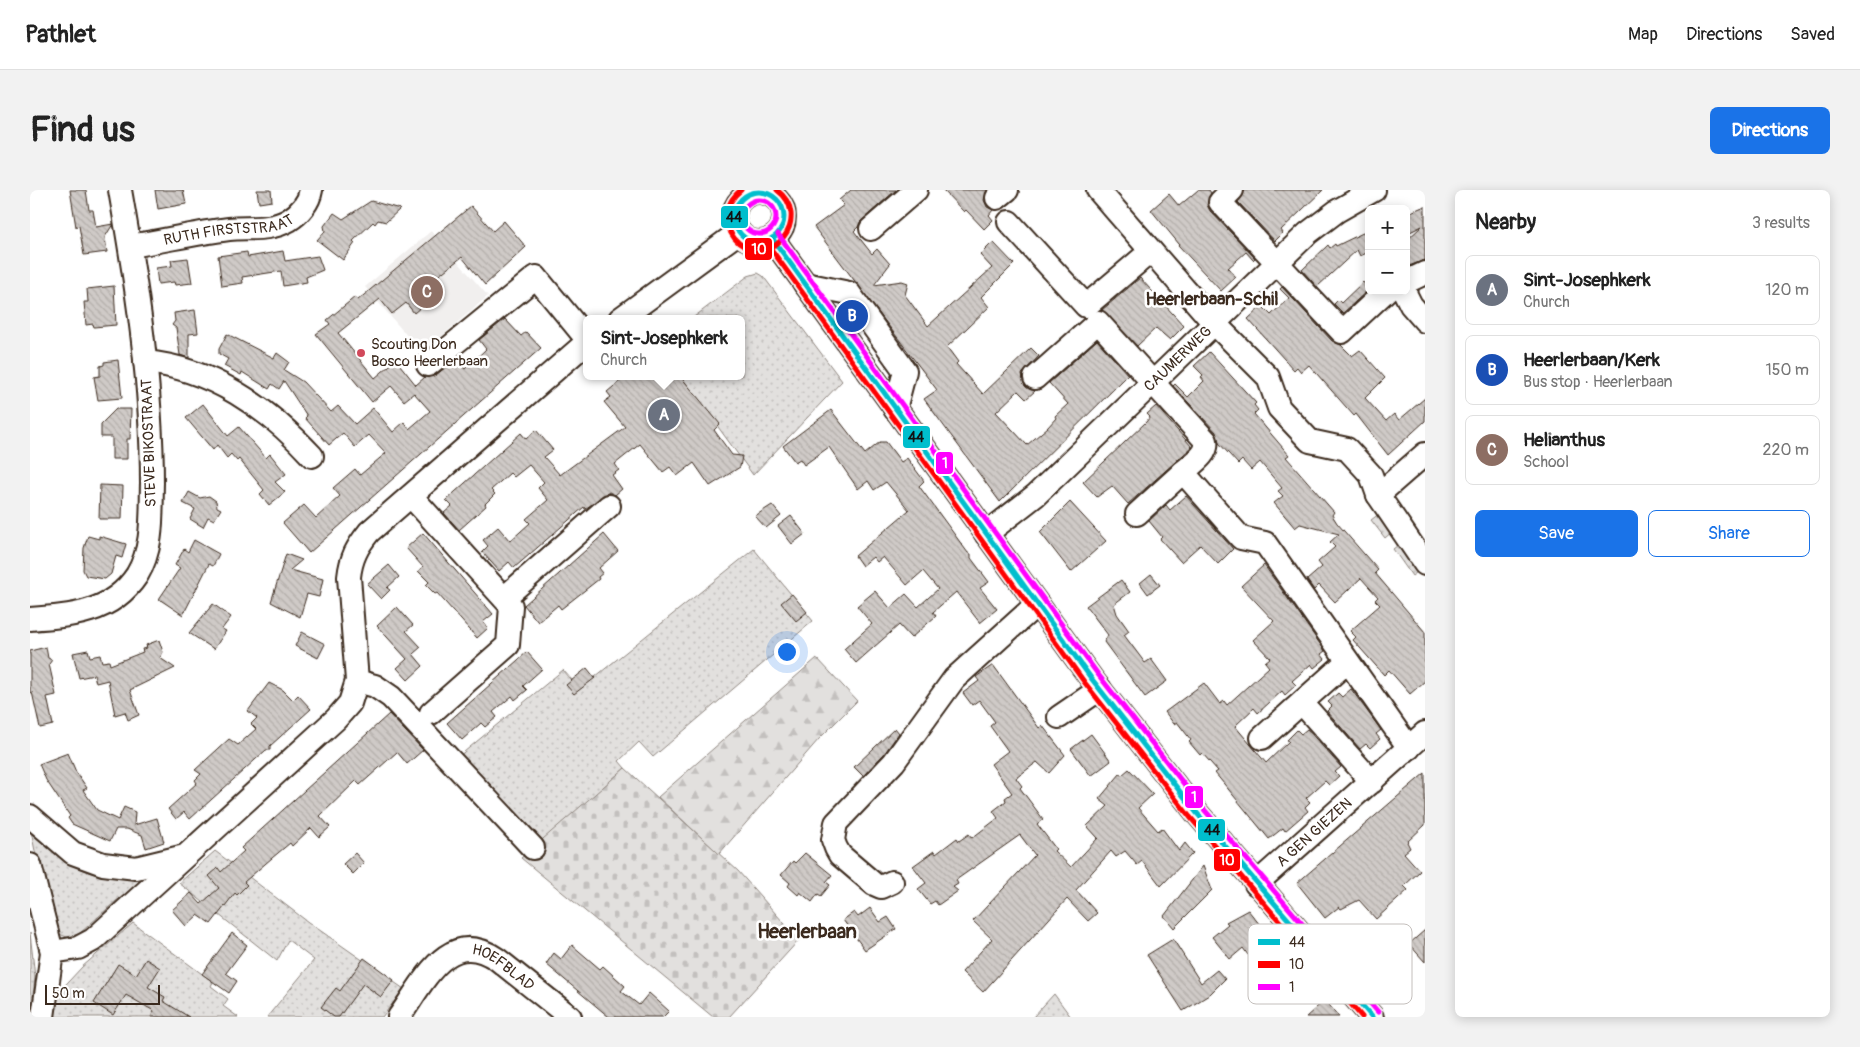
<!DOCTYPE html>
<meta charset="utf-8">
<style>
:root{--surface:#fff;--page:#f2f2f2;--text:#222;--muted:#767676;--line:#e0e0e0;--accent:#1a73e8}
body{margin:0;font-family:Pangolin,sans-serif;background:var(--page);color:var(--text)}
.controls{position:absolute;right:15px;top:15px;display:grid;overflow:hidden;border-radius:8px;box-shadow:0 2px 12px #0003}
.controls button{width:45px;height:45px;display:grid;place-items:center;padding:0;border:0;border-bottom:1px solid var(--line);background:var(--surface);color:var(--text);font:25px sans-serif}
.scale{position:absolute;left:15px;bottom:12px;width:115px;box-sizing:border-box;padding-left:5px;border:2px solid #3b2a1e;border-top:0;font-size:14px;line-height:18px;white-space:nowrap;color:#3b2a1e;-webkit-text-stroke:4px #fff;paint-order:stroke}
.you{position:absolute;left:756px;top:461px;width:18px;height:18px;margin:-12px;border:4px solid #fff;border-radius:50%;background:#1a73e8;box-shadow:0 0 0 8px #1a73e833}
.badge{display:grid;place-items:center;width:32px;height:32px;border-radius:50%;background:var(--accent);color:#fff;font-size:16px;font-weight:700}
.pin{position:absolute;translate:-50% -50%;border:2px solid #fff;box-shadow:0 1px 5px #0006}
.popup{position:absolute;left:553px;top:125px;width:162px;height:65px;box-sizing:border-box;display:grid;place-content:center;border-radius:8px;background:var(--surface);filter:drop-shadow(0 1px 4px #0005);font-size:16px;white-space:nowrap;color:var(--muted)}
.popup b{font-size:19px;color:var(--text)}
.popup::after{content:'';position:absolute;left:50%;top:100%;margin-left:-10px;border:10px solid transparent;border-top-color:var(--surface)}
.list{margin:0;padding:0;list-style:none}
h2{display:flex;justify-content:space-between;align-items:center;height:65px;margin:0;padding:0 20px;font-size:21px}
h2 small{font-size:16px;font-weight:400;color:var(--muted)}
.list li{display:grid;grid-template-columns:32px 1fr auto;gap:15px;align-items:center;box-sizing:border-box;height:70px;margin:0 10px 10px;padding:0 10px;border:1px solid var(--line);border-radius:8px}
.list b{display:block;font-size:19px;white-space:nowrap}
.list p{margin:0;font-size:16px;white-space:nowrap;color:var(--muted)}
.list em{font-size:16px;font-style:normal;color:var(--muted)}
.actions{display:flex;gap:10px;padding:15px 20px}
.actions a{flex:1;padding:11px 0;border:1px solid var(--accent);border-radius:8px;text-align:center;font-size:18px;color:var(--accent)}
.actions .main{background:var(--accent);color:#fff}
.map{position:relative;flex:none;width:1395px;height:827px;overflow:hidden;border-radius:8px}
header{display:flex;align-items:center;gap:30px;box-sizing:border-box;height:70px;padding:0 25px;background:var(--surface);border-bottom:1px solid var(--line)}
header strong{font-size:24px}
nav{display:flex;gap:28px;margin-inline-start:auto;font-size:18px}
.intro{display:flex;align-items:center;justify-content:space-between;box-sizing:border-box;height:120px;padding:0 30px}
h1{margin:0;font-size:35px}
.button{padding:12px 22px;border-radius:8px;background:var(--accent);color:#fff;font-size:18px;font-weight:700}
main{display:flex;gap:30px;padding:0 30px}
aside{flex:1;background:var(--surface);border-radius:8px;box-shadow:0 2px 12px #0003}
.map>svg:first-child{display:block}
.built{fill:#f1efee}
.grass{fill:url(#grass-dots);stroke:#8e857e}
.forest{fill:url(#forest-firs);stroke:#8e857e}
.cemetery{fill:url(#cemetery-stones);stroke:#8e857e}
.building{fill:url(#building-back-hatch);stroke:#3b2a1e}
.lines{fill:none;stroke-linecap:round;stroke-linejoin:round}
.minor-casing{stroke:#3b2a1e;stroke-width:26}
.minor{stroke:#fff;stroke-width:22}
.bus-1-casing{stroke:#fff;stroke-width:9}
.bus-2-casing{stroke:#fff;stroke-width:9}
.bus-3-casing{stroke:#fff;stroke-width:9}
.bus-1{stroke:#00becd;stroke-width:5}
.bus-2{stroke:#f00;stroke-width:5}
.bus-3{stroke:#f0f;stroke-width:5}
.poi-dot{fill:#d1495b;stroke:#fff;stroke-width:2}
.labels{text-anchor:middle;dominant-baseline:central;stroke-width:5;stroke-linejoin:round;paint-order:stroke}
.street-label{font-size:15px;fill:#3b2a1e;stroke:#fff}
.poi-label{font-size:15px;fill:#3b2a1e;stroke:#fff;text-anchor:start}
.quarter-label{font-size:18px;font-weight:bold;fill:#3b2a1e;stroke:#fff}
.district-label{font-size:20px;font-weight:bold;fill:#3b2a1e;stroke:#fff}
.key{fill:#fff;stroke:#c4bfbc;stroke-width:1}
.key-label{font-size:14px;fill:#3b2a1e}
.line-badge{stroke:#fff;stroke-width:2}
.badge-label{font-size:14px;text-anchor:middle;font-weight:bold;fill:#fff}
.pale-badge-label{font-size:14px;text-anchor:middle;font-weight:bold;fill:#111}
</style>
<header>
<strong>Pathlet</strong>
<nav><a>Map</a><a>Directions</a><a>Saved</a></nav>
</header>
<div class="intro"><h1>Find us</h1><a class="button">Directions</a></div>
<main>
<div class="map">
<svg width="1395" height="827" viewBox="0 0 1395 827">
<defs>
<pattern id="grass-dots" width="8" height="8" patternUnits="userSpaceOnUse" patternTransform="scale(1.25)"><rect width="8" height="8" fill="#e2e0de"/><path d="M2 2h.1M6 6h.1" fill="none" stroke="#c3c0be" stroke-width="1.8" stroke-linecap="round"/></pattern>
<pattern id="forest-firs" width="22" height="20" patternUnits="userSpaceOnUse" patternTransform="scale(1.25)"><rect width="22" height="20" fill="#e2e0de"/><path d="M5 1l3.5 6h-7zM16 11l3.5 6h-7z" fill="#c3c0be"/></pattern>
<pattern id="cemetery-stones" width="16" height="16" patternUnits="userSpaceOnUse" patternTransform="scale(1.25)"><rect width="16" height="16" fill="#e2e0de"/><path d="M2 7V4a2 2 0 0 1 4 0v3zM10 15v-3a2 2 0 0 1 4 0v3z" fill="#c3c0be"/></pattern>
<pattern id="building-back-hatch" width="6" height="6" patternUnits="userSpaceOnUse" patternTransform="scale(1.25)"><rect width="6" height="6" fill="#cfcac7"/><path d="M-1 5l2 2M0 0l6 6M5-1l2 2" fill="none" stroke="#b3aeaa"/></pattern>
</defs>
<rect width="100%" height="100%" fill="#fff"/>
<filter id="ink" filterUnits="userSpaceOnUse"><feTurbulence type="fractalNoise" baseFrequency=".02" numOctaves="2"/><feDisplacementMap in="SourceGraphic" scale="10" xChannelSelector="R" yChannelSelector="G"/><feConvolveMatrix kernelMatrix="1 2 1 2 8 2 1 2 1" color-interpolation-filters="sRGB"/></filter>
<g filter="url(#ink)">
<polygon class="built" points="401,41 458,106 392,163 335,97"/>
<g class="grass">
<polygon points="728,83 733,86 812,191 723,285 651,186 712,186 712,129 664,127 718,86"/>
<polygon points="1349,324 1363,341 1355,348 1341,330"/>
<polygon points="1372,352 1391,379 1382,386 1363,359"/>
<polygon points="724,359 783,431 623,567 609,552 589,571 595,578 511,652 428,567 533,480 550,499"/>
<path d="M0,636C19,657 41,681 71,685C89,688 111,683 129,681L86,711L49,744L37,747L21,741Z"/>
<polygon points="185,661 278,732 374,799 352,827 237,827 284,770 258,750 247,771 149,693"/>
<polygon points="103,733 183,792 181,796 198,809 193,816 208,827 23,827 25,806 52,777"/>
<polygon points="0,743 5,787 1,827 0,827"/>
<polygon points="1024,804 1041,827 1003,827"/>
</g>
<polygon class="forest" points="787,468 827,511 789,549 689,664 628,607"/>
<polygon class="cemetery" points="595,578 708,681 769,750 699,827 683,827 491,668"/>
<g class="building">
<polygon points="40,0 56,0 59,20 63,20 66,37 83,34 75,47 77,62 54,65 49,36 46,37"/>
<polygon points="125,0 153,0 156,14 128,19"/>
<polygon points="227,0 241,0 242,11 229,13"/>
<polygon points="821,0 866,0 830,32 828,37 824,41 842,64 847,59 860,74 844,95 872,91 878,93 875,105 898,136 962,78 950,65 963,52 984,74 951,107 959,117 917,157 928,172 926,174 953,204 1001,158 1009,166 992,184 995,196 1005,201 996,209 988,201 966,222 997,255 1018,237 1026,228 1025,226 1038,214 1019,193 1067,150 1098,185 970,312 894,209 907,200 784,37 814,15 809,10"/>
<polygon points="913,0 957,0 954,10 957,17 963,20 959,25 963,30 954,39 936,20 934,22"/>
<polygon points="1168,0 1179,0 1181,3 1177,15 1180,21 1225,68 1223,70 1216,62 1198,78 1206,87 1191,101 1148,55 1149,54 1121,20 1139,4 1149,16"/>
<polygon points="1215,0 1293,0 1251,40 1253,43 1245,51 1208,12"/>
<polygon points="341,11 370,19 356,32 348,30 345,34 343,32 323,51 325,53 313,70 287,50 295,41 294,36 304,23 313,29"/>
<polygon points="441,16 463,41 474,31 496,57 455,95 432,67 404,89 412,99 384,123 376,113 362,124 350,109 308,143 345,188 366,170 386,195 395,187 406,185 426,169 435,179 456,159 449,150 475,129 491,146 496,142 511,158 279,363 253,333 274,315 286,328 310,306 303,298 325,279 330,285 356,263 339,245 325,257 313,243 299,255 275,228 277,226 254,191 249,199 242,194 239,199 212,182 211,185 194,176 198,169 189,164 189,159 197,144 244,168 247,163 259,172 254,180 273,192 301,222 308,216 325,234 343,218 363,242 374,232 379,239 400,221 384,203 374,211 361,196 342,212 286,144 300,134 297,130 325,107 328,110"/>
<polygon points="1395,16 1395,70 1376,77 1376,51 1392,36 1376,44 1376,24"/>
<polygon points="1339,40 1339,62 1330,66 1327,60 1287,97 1272,80 1298,55 1300,58 1305,54 1306,56"/>
<polygon points="253,61 255,71 288,66 293,80 276,87 277,92 253,96 251,81 212,87 213,93 192,96 188,66 217,62 218,67"/>
<polygon points="158,68 162,93 145,95 144,92 128,94 126,78 142,76 141,70"/>
<polygon points="1110,88 1154,136 1140,150 1126,138 1107,156 1072,120"/>
<polygon points="1333,92 1339,99 1313,123 1304,114 1308,110 1311,113"/>
<polygon points="84,96 86,135 64,137 63,134 56,135 54,112 58,112 57,99"/>
<polygon points="1252,97 1302,151 1311,155 1322,166 1330,160 1355,188 1335,208 1356,231 1364,224 1369,230 1395,208 1395,231 1358,265 1326,224 1324,226 1279,175 1271,182 1267,177 1264,180 1218,129 1232,116 1241,125 1259,108 1250,99"/>
<polygon points="165,120 168,143 159,144 159,168 150,165 146,138 142,135 145,131 144,123"/>
<polygon points="1179,162 1226,213 1224,215 1228,220 1224,224 1259,265 1256,267 1304,322 1302,325 1307,333 1348,380 1345,383 1395,442 1395,491 1380,504 1359,480 1354,485 1323,450 1326,447 1320,441 1350,415 1345,410 1348,407 1331,388 1305,412 1289,395 1284,400 1277,390 1292,377 1288,372 1305,357 1300,352 1309,344 1270,334 1265,338 1244,313 1253,306 1248,301 1252,298 1230,272 1221,280 1212,270 1208,274 1189,253 1186,242 1143,196 1145,194 1158,207 1174,191 1171,187 1173,185 1164,176"/>
<polygon points="88,170 92,208 68,210 64,187 70,186 70,176 74,175 74,172"/>
<polygon points="596,186 650,186 690,234 684,240 702,265 712,266 710,277 680,296 664,273 647,286 640,277 633,282 610,254 585,274 589,280 582,285 592,299 585,305 579,302 555,319 554,317 484,378 479,372 469,381 452,362 458,356 453,350 468,337 480,351 500,333 496,329 518,310 508,298 514,292 499,275 484,287 480,283 461,300 465,304 455,314 456,316 429,340 414,323 422,316 416,310 491,243 496,249 506,240 523,260 514,267 530,285 595,237 574,212 581,207 577,202"/>
<polygon points="173,214 198,246 209,237 236,268 240,264 256,284 245,292 255,302 239,315 230,304 234,300 209,269 207,271 201,264 197,268 187,255 183,260 156,228"/>
<polygon points="1126,216 1162,257 1098,314 1082,296 1067,307 1053,292 1116,232 1120,227 1117,224"/>
<polygon points="86,219 101,219 100,249 97,249 97,269 82,269 82,247 71,247 71,234"/>
<polygon points="801,220 835,264 850,252 856,252 871,272 877,268 894,291 889,296 938,363 941,364 941,368 959,392 950,398 967,419 950,433 926,402 903,422 906,426 881,448 869,435 826,473 814,459 842,434 827,416 845,401 860,418 876,404 888,417 908,399 893,381 877,395 853,367 847,372 843,367 832,376 825,366 879,320 856,292 844,300 838,291 828,299 799,257 774,275 770,269 765,272 753,256"/>
<polygon points="70,295 93,296 92,329 69,329"/>
<polygon points="159,302 170,308 179,306 186,311 187,317 191,319 184,330 178,327 173,337 160,329 165,319 153,313"/>
<polygon points="1156,306 1203,359 1188,374 1170,355 1151,372 1130,349 1132,347 1119,331 1136,315 1140,320"/>
<polygon points="1040,312 1076,351 1041,382 1010,342"/>
<polygon points="742,315 751,326 736,338 725,326"/>
<polygon points="761,326 775,344 762,354 748,336"/>
<polygon points="393,343 463,424 453,432 458,438 447,448 407,403 405,404 396,395 399,392 388,381 393,377 376,358"/>
<polygon points="574,344 588,361 569,378 573,383 568,387 569,389 531,419 528,415 508,432 494,415"/>
<polygon points="58,346 69,349 69,346 96,354 92,368 86,366 81,384 75,389 56,386 53,380 54,358"/>
<polygon points="164,350 189,364 183,376 179,374 153,425 129,409 150,378 145,375 154,359 158,362"/>
<polygon points="256,364 272,370 260,380 293,389 289,407 277,404 270,427 241,412"/>
<polygon points="359,375 369,387 357,398 360,400 351,409 337,394"/>
<polygon points="1234,375 1295,461 1291,464 1295,469 1284,478 1281,474 1271,483 1262,491 1266,495 1255,505 1252,501 1228,523 1224,518 1205,536 1236,573 1259,551 1257,550 1267,540 1271,544 1277,539 1311,577 1305,582 1309,586 1299,595 1295,591 1276,608 1280,612 1275,617 1278,621 1255,641 1253,638 1239,649 1185,583 1188,581 1172,563 1170,565 1159,552 1161,550 1147,532 1144,534 1135,522 1174,493 1190,514 1194,511 1197,515 1239,477 1235,472 1240,468 1223,450 1244,431 1211,396"/>
<polygon points="1121,384 1130,395 1118,404 1110,393"/>
<polygon points="1091,390 1100,402 1084,414 1087,424 1099,441 1094,445 1115,473 1121,469 1137,491 1115,507 1074,452 1078,445 1056,416"/>
<polygon points="762,404 777,422 766,431 751,413"/>
<polygon points="183,414 201,427 192,439 196,441 184,459 159,443"/>
<polygon points="367,417 383,435 376,441 391,457 383,464 393,476 378,490 367,478 377,469 347,436"/>
<polygon points="272,442 295,454 288,468 265,456"/>
<polygon points="129,450 133,462 130,468 145,478 100,500 109,525 98,530 95,522 85,525 78,490 66,493 64,485 49,488 43,463 58,460 60,467 70,465 72,472 79,471 80,475 113,462 112,459 117,458 116,455"/>
<polygon points="16,457 18,468 22,470 19,474 26,505 17,507 23,535 10,538 2,502 0,503 0,461"/>
<polygon points="497,462 512,479 493,496 497,500 485,510 482,506 463,522 467,527 455,537 451,533 432,550 417,533"/>
<polygon points="963,475 1009,538 1012,535 1035,565 1019,583 1007,572 986,588 992,596 990,598 1013,629 1007,634 1026,659 1024,661 1041,677 1068,648 1057,636 1078,616 1069,609 1090,584 1092,585 1099,579 1123,604 1108,618 1128,641 1132,638 1149,661 1155,653 1163,663 1131,696 1112,671 1107,675 1095,661 1086,667 1081,661 1046,700 1067,723 1058,731 1037,709 953,802 932,782 962,749 943,731 1005,665 990,645 926,690 928,694 923,697 928,701 908,715 905,711 900,714 888,699 896,693 883,676 904,661 906,664 927,648 929,651 939,644 942,648 968,628 963,621 976,611 975,608 982,603 961,574 978,561 960,536 965,532 949,510 942,515 933,503 949,491 946,487"/>
<polygon points="557,478 565,488 544,504 536,495"/>
<polygon points="239,493 253,500 263,510 268,505 281,519 240,556 240,560 236,560 160,629 154,622 146,629 138,619 167,593 165,590 171,584 165,580 199,549 208,555 226,539 221,534 227,528 218,521"/>
<polygon points="1321,499 1351,540 1346,544 1350,549 1340,558 1336,554 1330,559 1297,521 1302,516 1298,512 1308,503 1312,507"/>
<polygon points="359,524 393,560 377,574 367,562 330,595 326,591 290,626 300,637 289,647 281,638 262,656 260,653 242,668 214,692 217,695 207,705 205,703 181,734 168,725 156,736 142,720 161,703 171,714 189,698 179,686 188,678 191,682 214,661 211,658"/>
<polygon points="865,538 869,543 854,564 833,586 824,577"/>
<polygon points="1061,544 1081,571 1061,586 1041,559"/>
<polygon points="38,563 46,582 57,598 53,600 67,620 88,630 94,617 105,622 104,635 127,628 134,652 116,658 112,645 97,639 86,639 80,651 42,634 38,628 40,626 16,590 9,574"/>
<polygon points="1395,583 1395,635 1377,652 1380,658 1374,663 1390,681 1374,696 1378,700 1346,729 1329,710 1311,719 1309,717 1295,728 1267,693"/>
<polygon points="325,663 334,673 323,684 313,674"/>
<polygon points="775,663 802,685 796,692 800,695 791,706 788,704 782,712 770,702 768,705 758,696 760,693 751,685 763,671 765,673"/>
<polygon points="1173,676 1182,700 1144,738 1134,726"/>
<polygon points="840,718 850,732 858,727 866,739 835,760 813,730 824,722 828,727"/>
<polygon points="1218,720 1243,751 1226,765 1222,762 1218,765 1213,758 1200,769 1182,747 1198,734 1196,732"/>
<polygon points="1395,740 1395,772 1379,754"/>
<polygon points="202,743 217,755 196,783 207,791 199,803 172,784"/>
<polygon points="1143,749 1171,793 1187,780 1195,789 1179,805 1153,821 1117,765"/>
<polygon points="542,755 570,779 573,776 595,796 591,801 609,815 619,803 639,821 633,827 579,827 516,774 524,763 531,769"/>
<polygon points="334,768 364,790 351,807 333,794 309,827 304,827 291,817 306,798 310,801"/>
<polygon points="116,769 130,778 118,797 135,807 133,811 159,827 121,827 124,821 96,805 83,825 64,813 88,774 106,785"/>
<polygon points="1295,810 1309,827 1276,827"/>
</g>
<g class="lines">
<g class="minor-casing">
<g id="minor">
<polyline points="1068,0 1184,133 1238,187 1249,218 1280,251 1317,259 1341,285 1348,305 1395,374"/>
<polyline points="1202,0 1190,12 1312,142 1356,101"/>
<circle cx="729" cy="27" r="25"/>
<polyline points="967,8 977,0"/>
<polyline points="979,32 1056,116 1121,61"/>
<polyline points="841,39 886,0"/>
<polyline points="742,48 1061,488 1166,622 1342,827"/>
<path id="s1" d="M100,56C133,51 165,43 199,39C219,37 240,41 259,30C270,23 279,12 281,0"/>
<polyline points="1376,92 1395,83"/>
<polyline points="775,94 819,103 875,181 865,219"/>
<polyline points="1374,101 1381,115 1395,131"/>
<polyline points="590,129 709,42"/>
<path d="M115,172C181,178 238,218 282,266"/>
<polyline points="398,175 506,87 556,148"/>
<path d="M1005,188L1068,132L1176,251C1179,264 1162,274 1153,282L1211,348L1235,353L1379,558"/>
<polyline points="1348,305 1395,264"/>
<polyline points="381,306 481,416 478,455 401,523"/>
<polyline points="1107,324 1153,282"/>
<path id="s2" d="M956,344L1006,305L1278,43L1307,21L1344,0"/>
<polyline points="474,408 579,316"/>
<path d="M0,429C42,426 82,423 107,385C124,357 121,324 122,293C122,195 107,97 90,0"/>
<polyline points="327,491 345,496 361,507 503,658"/>
<polyline points="1272,513 1342,592"/>
<polyline points="1029,527 1070,499"/>
<polyline points="1232,548 1310,478"/>
<polyline points="0,626 43,663 73,674 106,678 151,667"/>
<polyline points="0,675 22,762 13,827"/>
<polyline points="862,692 851,697 844,694 810,665 806,658 803,650 806,633 864,572 924,489 1007,414"/>
<path id="s3" d="M1226,694L1395,543"/>
<path d="M22,762L48,758L63,750L306,529L320,513L327,491L319,387C321,368 327,357 339,342L556,153"/>
<path id="s4" d="M369,827C394,792 418,736 467,769L540,827"/>
</g>
</g>
<use href="#minor" class="minor"/>
<g class="bus-1-casing">
<g id="bus-1">
<circle cx="729" cy="27" r="25"/>
<polyline points="742,48 1061,488 1166,622 1342,827"/>
</g>
</g>
<g class="bus-2-casing">
<g id="bus-2">
<path d="M711,0C702,7 696,17 697,30C698,39 702,47 709,53C743,79 783,27 747,0"/>
<polyline points="736,52 1055,493 1160,627 1332,827"/>
</g>
</g>
<g class="bus-3-casing">
<g id="bus-3">
<circle cx="729" cy="27" r="17"/>
<polyline points="748,44 1067,483 1172,617 1348,822"/>
</g>
</g>
<use href="#bus-1" class="bus-1"/>
<use href="#bus-2" class="bus-2"/>
<use href="#bus-3" class="bus-3"/>
</g>
</g>
<circle class="poi-dot" cx="331" cy="163" r="5"/>
<g class="labels">
<g class="street-label">
<text stroke="none"><textPath href="#s1" startOffset="100">RUTH FIRSTSTRAAT</textPath></text>
<text stroke="none"><textPath href="#s2" startOffset="260">CAUMERWEG</textPath></text>
<text transform="translate(119 253) rotate(-92)">STEVE BIKOSTRAAT</text>
<text stroke="none"><textPath href="#s3" startOffset="78">A GEN GIEZEN</textPath></text>
<text stroke="none"><textPath href="#s4" startOffset="141">HOEFBLAD</textPath></text>
</g>
<g class="poi-label">
<text x="341" y="154">Scouting Don<tspan x="341" dy="17">Bosco Heerlerbaan</tspan></text>
</g>
<g class="quarter-label">
<text x="1182" y="109">Heerlerbaan-Schil</text>
</g>
<g class="district-label">
<text x="777" y="741">Heerlerbaan</text>
</g>
</g>
<rect x="1218" y="734" width="164" height="80" rx="8" class="key"/>
<rect x="1228" y="749" width="22" height="6" fill="#00becd"/>
<rect x="1228" y="771" width="22" height="7" fill="#f00"/>
<rect x="1228" y="794" width="22" height="6" fill="#f0f"/>
<g class="key-label">
<text x="1259" y="757">44</text>
<text x="1259" y="779">10</text>
<text x="1259" y="802">1</text>
</g>
<g class="line-badge">
<rect x="690" y="15" width="29" height="24" rx="5" fill="#00becd"/>
<rect x="714" y="47" width="29" height="24" rx="5" fill="#f00"/>
<rect x="872" y="235" width="29" height="24" rx="5" fill="#00becd"/>
<rect x="905" y="261" width="19" height="24" rx="5" fill="#f0f"/>
<rect x="1154" y="595" width="20" height="24" rx="5" fill="#f0f"/>
<rect x="1167" y="628" width="29" height="24" rx="5" fill="#00becd"/>
<rect x="1183" y="658" width="28" height="24" rx="5" fill="#f00"/>
</g>
<g class="badge-label">
<text x="729" y="64">10</text>
<text x="915" y="278">1</text>
<text x="1164" y="612">1</text>
<text x="1197" y="675">10</text>
</g>
<g class="pale-badge-label">
<text x="704" y="32">44</text>
<text x="886" y="252">44</text>
<text x="1182" y="645">44</text>
</g>
</svg>
<div class="controls">
<button>+</button>
<button>−</button>
</div>
<div class="scale">50 m</div>
<div class="you"></div>
<div class="pin badge" style="left:634px;top:225px;background:#6b7280">A</div>
<div class="popup"><b>Sint-Josephkerk</b>Church</div>
<div class="pin badge" style="left:822px;top:126px;background:#1a4fb4">B</div>
<div class="pin badge" style="left:397px;top:102px;background:#8d6e63">C</div>
</div>
<aside>
<h2>Nearby<small>3 results</small></h2>
<ul class="list">
<li><span class="badge" style="background:#6b7280">A</span><div><b>Sint-Josephkerk</b><p>Church</p></div><em>120 m</em></li>
<li><span class="badge" style="background:#1a4fb4">B</span><div><b>Heerlerbaan/Kerk</b><p>Bus stop · Heerlerbaan</p></div><em>150 m</em></li>
<li><span class="badge" style="background:#8d6e63">C</span><div><b>Helianthus</b><p>School</p></div><em>220 m</em></li>
</ul>
<div class="actions"><a class="main">Save</a><a>Share</a></div>
</aside>
</main>
